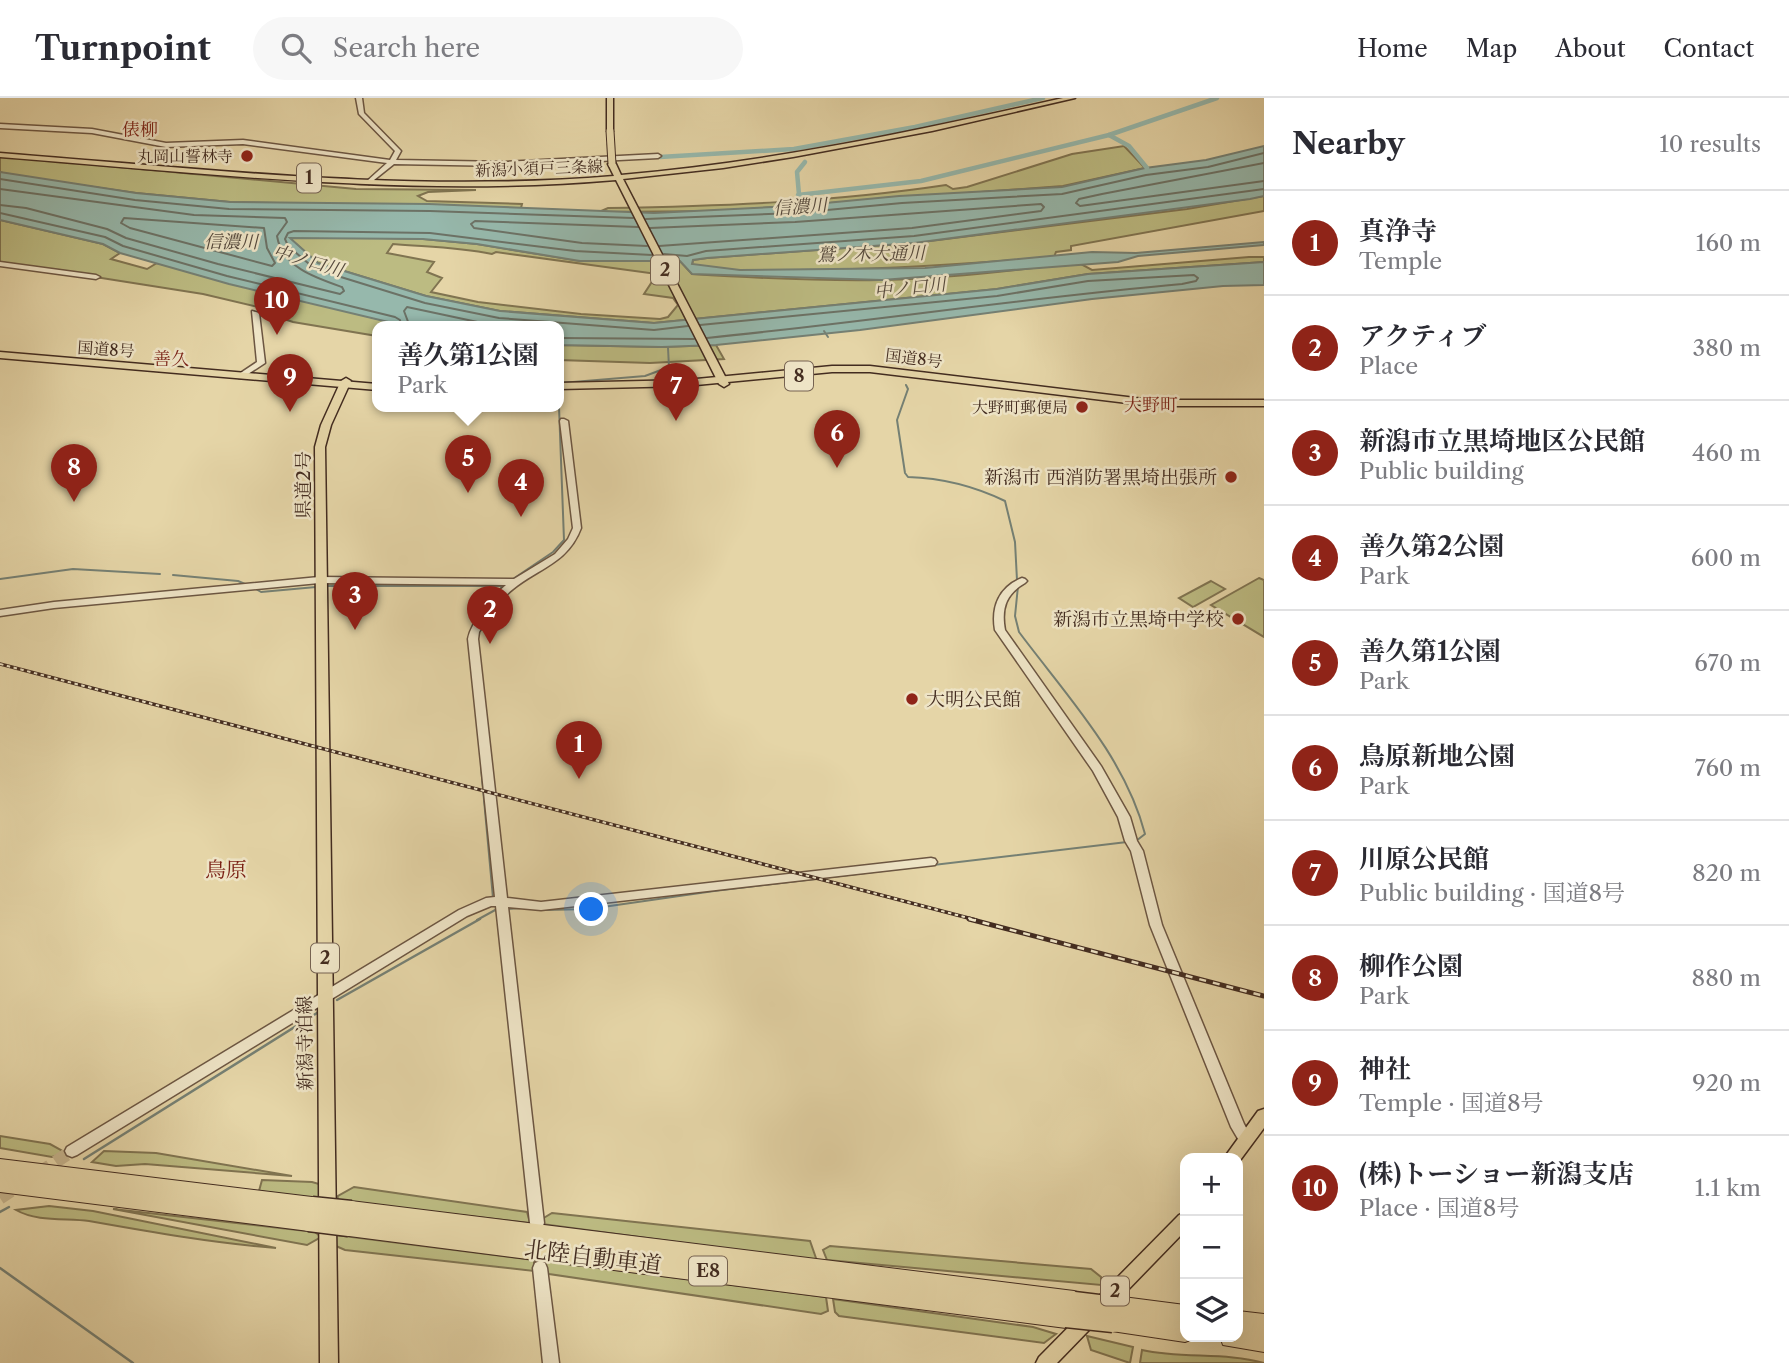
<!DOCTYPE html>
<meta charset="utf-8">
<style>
:root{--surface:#fff;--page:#f7f7f7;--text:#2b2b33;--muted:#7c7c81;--line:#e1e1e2;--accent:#8f2418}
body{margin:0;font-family:"Libre Caslon Text","Noto Serif JP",serif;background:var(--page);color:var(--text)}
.controls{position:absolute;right:21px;bottom:21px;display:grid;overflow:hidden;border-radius:14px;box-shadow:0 7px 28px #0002}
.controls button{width:63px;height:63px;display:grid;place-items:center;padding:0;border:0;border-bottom:2px solid var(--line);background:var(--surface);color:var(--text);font:35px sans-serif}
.you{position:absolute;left:592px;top:812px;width:24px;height:24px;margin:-18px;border:5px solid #fff;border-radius:50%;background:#1a73e8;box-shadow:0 0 0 10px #1a73e833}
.badge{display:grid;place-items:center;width:46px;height:46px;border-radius:50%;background:var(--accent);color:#fff;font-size:23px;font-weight:700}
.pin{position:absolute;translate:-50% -58px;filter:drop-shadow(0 2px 4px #0008)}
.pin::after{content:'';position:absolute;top:37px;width:24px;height:21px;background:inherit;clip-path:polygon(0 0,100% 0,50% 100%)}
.popup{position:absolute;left:372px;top:223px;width:192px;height:91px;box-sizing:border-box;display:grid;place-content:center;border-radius:14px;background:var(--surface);filter:drop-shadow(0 2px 5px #0005);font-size:23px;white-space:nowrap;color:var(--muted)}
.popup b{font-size:26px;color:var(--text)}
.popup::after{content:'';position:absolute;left:50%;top:100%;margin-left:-14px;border:14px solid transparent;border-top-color:var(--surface)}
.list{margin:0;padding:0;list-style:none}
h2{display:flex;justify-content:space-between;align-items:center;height:91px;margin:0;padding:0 28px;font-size:30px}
h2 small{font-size:23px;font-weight:400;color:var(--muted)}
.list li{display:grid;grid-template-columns:46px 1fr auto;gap:21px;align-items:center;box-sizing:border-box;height:105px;padding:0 28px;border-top:2px solid var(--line)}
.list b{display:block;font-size:26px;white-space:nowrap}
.list p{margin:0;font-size:23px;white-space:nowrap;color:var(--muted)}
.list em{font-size:23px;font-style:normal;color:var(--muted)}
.icon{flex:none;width:38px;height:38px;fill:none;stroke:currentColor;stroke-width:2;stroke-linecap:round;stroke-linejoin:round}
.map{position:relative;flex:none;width:1264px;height:1265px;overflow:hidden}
header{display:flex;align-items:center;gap:42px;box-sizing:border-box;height:98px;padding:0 35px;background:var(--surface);border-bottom:2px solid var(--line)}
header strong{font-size:33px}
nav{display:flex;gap:38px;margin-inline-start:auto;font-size:24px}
.search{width:490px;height:63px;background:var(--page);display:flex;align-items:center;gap:18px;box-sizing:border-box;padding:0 24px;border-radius:38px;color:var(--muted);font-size:26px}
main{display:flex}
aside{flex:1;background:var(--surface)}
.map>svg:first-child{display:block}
.green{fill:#bcbb82;stroke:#807451;stroke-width:2;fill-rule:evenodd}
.water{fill:#96b8ac;stroke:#758074;stroke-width:2}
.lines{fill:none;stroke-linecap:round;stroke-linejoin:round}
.shore{stroke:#6c7266;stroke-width:2}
.stream-far1{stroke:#758074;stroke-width:2}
.stream{stroke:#758074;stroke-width:2.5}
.canal{stroke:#96b8ac;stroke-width:4.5}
.tertiary-tunnel{stroke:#c5b38c;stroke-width:13;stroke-dasharray:13 7;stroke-linecap:butt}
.tertiary-casing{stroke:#6c5642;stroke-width:3}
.primary-casing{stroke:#432c20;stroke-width:3}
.trunk-casing{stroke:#432c20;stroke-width:3}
.motorway-casing{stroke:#432c20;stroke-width:2}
.tertiary{fill:#eee4c6;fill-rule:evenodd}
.primary{fill:#e5d5a7;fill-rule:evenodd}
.trunk{fill:#e5d5a7;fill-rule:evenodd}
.motorway{fill:#e5d5a7;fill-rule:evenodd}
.rail-far1-casing{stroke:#432c20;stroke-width:3.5}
.rail-casing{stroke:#432c20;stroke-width:5}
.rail-far1{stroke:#eee4c6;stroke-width:2;stroke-dasharray:3.5;stroke-linecap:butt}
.rail{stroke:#eee4c6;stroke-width:2.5;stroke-dasharray:7;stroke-linecap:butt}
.primary-bridge-casing{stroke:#432c20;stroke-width:9;stroke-linecap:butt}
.motorway-bridge-casing{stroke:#432c20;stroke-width:23;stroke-linecap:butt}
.primary-bridge{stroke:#e5d5a7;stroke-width:7}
.motorway-bridge{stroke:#e5d5a7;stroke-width:20}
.poi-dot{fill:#8f2418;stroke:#eee4c6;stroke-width:2.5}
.labels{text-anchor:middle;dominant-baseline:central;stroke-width:5;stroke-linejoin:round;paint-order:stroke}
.far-poi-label{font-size:16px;fill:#432c20;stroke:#eee4c6;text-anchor:end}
.far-street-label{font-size:16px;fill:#432c20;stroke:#eee4c6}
.far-neighbourhood-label{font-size:18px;fill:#7a1f14;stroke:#eee4c6}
.shield{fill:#eee4c6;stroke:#766352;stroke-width:2}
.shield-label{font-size:18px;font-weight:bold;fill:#432c20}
.far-water-label{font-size:18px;font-style:italic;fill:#54483c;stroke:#eee4c6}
.poi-label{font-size:19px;fill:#432c20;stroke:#eee4c6;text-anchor:end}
.street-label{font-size:19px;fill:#432c20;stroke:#eee4c6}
.neighbourhood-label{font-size:21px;fill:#7a1f14;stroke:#eee4c6}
.near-street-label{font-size:23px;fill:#432c20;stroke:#eee4c6}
</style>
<header>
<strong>Turnpoint</strong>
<div class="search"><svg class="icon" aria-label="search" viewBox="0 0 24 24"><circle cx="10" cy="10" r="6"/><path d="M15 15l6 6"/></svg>Search here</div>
<nav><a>Home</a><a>Map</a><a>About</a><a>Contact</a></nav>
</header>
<main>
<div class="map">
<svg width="1264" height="1265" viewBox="0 0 1264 1265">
<rect width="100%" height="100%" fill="#e5d5a7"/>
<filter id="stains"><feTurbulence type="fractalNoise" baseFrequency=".00286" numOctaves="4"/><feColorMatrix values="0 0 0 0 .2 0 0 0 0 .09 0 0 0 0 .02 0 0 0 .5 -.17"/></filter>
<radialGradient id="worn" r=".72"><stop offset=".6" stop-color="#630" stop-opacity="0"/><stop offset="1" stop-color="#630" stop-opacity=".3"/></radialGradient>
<g class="green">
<path d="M1124,48L1145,70L1063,88L722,113L599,114L608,110C722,108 833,104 946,87L953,91L967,89L1072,56Z"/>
<polygon points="0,58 356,91 476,92 428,94 418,98 427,103 522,106 521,110 516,110 230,104 136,95 9,77 0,74"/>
<path d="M1264,98V113L1071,148V152L1056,154L1054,159C968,166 884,172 798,172C763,172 726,175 692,167L693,162L707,160L914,145L1187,111Z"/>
<polygon points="0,122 103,146 120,155 111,161 147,171 157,165 410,229 377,229 377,238 293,224 260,213 258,209 203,196 0,164"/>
<path d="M340,139L423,141L477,146L580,163H680L692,176C755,180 818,183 880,182C943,181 1006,173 1068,166H1081L1092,172L1249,159H1264V164L1088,176L997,191L654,225L500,213L426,198L318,165L289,140ZM393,146C428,149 457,149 492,156L496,154L657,176L644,196L673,200L678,207L668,219L660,221L581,216L478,204L431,194L442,180L427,174L434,164L387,155Z"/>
<polygon points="559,247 662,249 716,247 724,261 650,265 559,262"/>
<polygon points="1259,480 1264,482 1264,539 1211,507"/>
<polygon points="1211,483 1225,491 1193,509 1179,500"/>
<polygon points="0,1038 50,1046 61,1052 61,1056 52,1059 0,1050"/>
<polygon points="104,1053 156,1055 292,1078 145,1066 116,1068 92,1064"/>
<polygon points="262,1082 312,1084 319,1086 323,1102 259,1093"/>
<polygon points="354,1089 527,1114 530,1125 337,1103 338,1098"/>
<path d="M49,1108L93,1113L276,1150C213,1145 151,1134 89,1123C66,1120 37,1124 16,1112Z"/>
<polygon points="113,1111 315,1134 321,1139 307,1147"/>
<polygon points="552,1115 810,1143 817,1163 542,1126 542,1121"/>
<polygon points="336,1137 534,1162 534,1173 345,1152 336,1148"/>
<polygon points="830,1148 1091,1171 1101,1179 1101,1187 827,1162 823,1152"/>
<polygon points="546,1163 826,1199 828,1213 821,1216 549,1176 546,1172"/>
<polygon points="833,1201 1033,1229 1056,1236 1044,1245 839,1218 835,1214"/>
<polygon points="1087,1238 1133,1249 1130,1265 1091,1252"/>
<path d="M1142,1252C1182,1261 1226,1254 1264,1265H1140Z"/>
</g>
<polygon class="water" points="1264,48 1264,98 1250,101 914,145 707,160 693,162 692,166 740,172 925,170 1092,154 1136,155 1264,144 1264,147 1138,158 1118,164 882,182 692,176 680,163 580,163 477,146 423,141 290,140 318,165 426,198 500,213 654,225 997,191 1088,176 1264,164 1264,187 1223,188 1092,201 860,232 716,247 662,249 559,247 559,229 401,227 229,186 120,155 103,146 0,122 0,74 136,95 230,104 429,106 654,115 794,108 899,98 1062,89 1145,70 1206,62"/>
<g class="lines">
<g class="shore">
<polyline points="1264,65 1102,96 1079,101 1076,105 1080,108 1264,83"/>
<polyline points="0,81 135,102 229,111 430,113 633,120"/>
<path d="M0,91L194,117L285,120L287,124L277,138C282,169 316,180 342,189L344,193L340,196L218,166L126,140L107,131L26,110L0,107"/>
<polyline points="0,115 105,139 123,148 227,178 395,219 400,222 401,229"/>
<polygon points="124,120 264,130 267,150 275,165 272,168 130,130 121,125"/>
<polyline points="646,121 795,115 902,105 1062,96 1146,77 1208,69 1264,55"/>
<polyline points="638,129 475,123 471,126 474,130 582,145 647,148"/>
<polyline points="650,130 795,124 1041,106 1044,109 1041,113 912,130 659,148"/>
<polyline points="664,156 687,158 706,153 914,138 1264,91"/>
<polyline points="652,157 575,153 430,135 294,133 288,135 285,141 288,148 315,171 425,205 499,220 654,232 688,228"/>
<path d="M700,227L997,198L1088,183L1194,177L1198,180L1196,183L1182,186C1023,200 866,224 707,240"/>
<polyline points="410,229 404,213 407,209 501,229"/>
<polyline points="559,240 694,241"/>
</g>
<g class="stream-far1">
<polyline points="824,233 828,239"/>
<polyline points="561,285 645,278 669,269 668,250"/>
<path d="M906,287L908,291L897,322L905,375L908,379C942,380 974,388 1005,403L1015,444L1017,482"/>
<polyline points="559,300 560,290"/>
<polyline points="173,477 238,483 245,486"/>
<polyline points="0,481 73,471 160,476"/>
<polyline points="513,481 553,454 564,442 559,309"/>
<polyline points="325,488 501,488"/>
<path d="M1018,488L1015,518L1019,534C1066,597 1125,659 1145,736L1136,743"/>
<polyline points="256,491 261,494 316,489"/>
<polyline points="470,535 483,508 505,486"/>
<polyline points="481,669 493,800"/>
<polyline points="507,811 522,810"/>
<polyline points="545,812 589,811 714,793 1127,744"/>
<polyline points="477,822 497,811"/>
</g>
<g class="stream">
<polyline points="337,902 480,821"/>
<polyline points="84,1061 317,915"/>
<polyline points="0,1114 9,1109"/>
<polyline points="0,1170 133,1265"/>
</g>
<g class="canal">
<polyline points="660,59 794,51 915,29 1043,0"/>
<polyline points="1147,70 1129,48 1109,37 1217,0"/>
<polyline points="798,97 921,83 1109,37"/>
<polyline points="800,108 797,74 805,64"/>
</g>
<g class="tertiary-tunnel">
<polyline points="39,1075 72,1053"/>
<polyline points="0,1100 20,1087"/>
</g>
<g class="tertiary-casing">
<g id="tertiary">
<polygon points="356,0 362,0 364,15 401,53 396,62 505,64 658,56 661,58 658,60 505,68 394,66 369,86 367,85 367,83 387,65 243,46 166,49 92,35 0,30 0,26 92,31 166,45 243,42 390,62 395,53 359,16"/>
<polygon points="0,164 96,177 100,179 96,181 0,168"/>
<polygon points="252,213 259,215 265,265 242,280 239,280 239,276 257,264"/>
<path d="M561,321H564L568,323L581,430C568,465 539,470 513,491C499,502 489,519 479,534L478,541L507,800L541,804L931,760L935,761L937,764L935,767L541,812L508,809L544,1125L542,1130L537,1132L532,1130L530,1125L496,808H491L467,818L77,1057L72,1059L67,1057L65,1053L67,1049L459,812L486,800L495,799L468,541C471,524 493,498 506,487L319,485L54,510L0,518V512L54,504L319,479L514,481L555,456L568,441L573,430L560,323Z"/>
<path d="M1022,480L1025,481L1027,483L1025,485C1006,496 1001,510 1005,532L1101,668L1130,719L1137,743L1143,753L1162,827L1244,1026L1253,1042L1251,1046L1246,1048L1241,1046L1231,1029L1150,827L1131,753L1125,743L1118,719L1093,673L995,532C991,509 999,489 1022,480Z"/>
<polygon points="540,1163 545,1165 547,1170 559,1265 543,1265 533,1170 535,1165"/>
</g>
</g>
<g class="primary-casing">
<g id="primary">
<polygon points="607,0 613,0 613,33 610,35 607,33"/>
<path d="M1063,0H1075L932,33L793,59L723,70L623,81L729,286L724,289L719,286L616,82C410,100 205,75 0,59V55C205,71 409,95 614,78L608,66L612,64H615L621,77C771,64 917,33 1063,0Z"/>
<polygon points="346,280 351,283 331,327 325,349 338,1265 320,1265 315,349 321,327 341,283"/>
<polygon points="1264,1011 1264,1030 1238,1065 1238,1060 1224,1060 1258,1013"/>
<polygon points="1185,1114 1185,1133 1057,1265 1036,1265 1039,1259 1179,1117"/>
</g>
</g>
<g class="trunk-casing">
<g id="trunk">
<polygon points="0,254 377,286 377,292 0,260"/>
<polygon points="832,268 870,268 1152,302 1264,302 1264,308 1152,308 870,274 832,274 686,288 559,291 559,285 686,282"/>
</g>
</g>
<g class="motorway-casing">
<g id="motorway">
<polygon points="0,1061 312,1099 320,1102 323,1109 317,1117 320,1123 317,1130 309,1133 0,1094"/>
<polygon points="351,1103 1074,1193 1082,1196 1085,1204 1082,1212 1075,1214 1077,1219 1074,1227 1066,1230 349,1138 341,1135 338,1128 344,1120 340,1113 343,1106"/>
<polygon points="1123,1199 1185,1207 1185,1239 1194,1239 1193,1241 1185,1244 1105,1232 1102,1224 1105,1216 1113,1213 1115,1202"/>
<polygon points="1238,1213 1264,1216 1264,1254 1223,1247 1220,1239 1238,1239"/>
</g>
</g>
<use href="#tertiary" class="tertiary"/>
<use href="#primary" class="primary"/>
<use href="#trunk" class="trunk"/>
<use href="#motorway" class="motorway"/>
<g class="rail-far1-casing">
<polyline id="rail-far1" points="0,566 976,822"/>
</g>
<g class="rail-casing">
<polyline id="rail" points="969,821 1264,898"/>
</g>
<use href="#rail-far1" class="rail-far1"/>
<use href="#rail" class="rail"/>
<g class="primary-bridge-casing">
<polyline id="primary-bridge" points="610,33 612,66"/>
</g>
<g class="motorway-bridge-casing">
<g id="motorway-bridge">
<polyline points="312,1109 351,1113"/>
<polyline points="309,1123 349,1128"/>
<polyline points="1074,1204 1123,1210"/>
<polyline points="1066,1219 1113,1224"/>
</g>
</g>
<use href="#primary-bridge" class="primary-bridge"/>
<use href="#motorway-bridge" class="motorway-bridge"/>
</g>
<g class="poi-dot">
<circle cx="247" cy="58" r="7"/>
<circle cx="1082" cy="309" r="7"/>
<circle cx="1231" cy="379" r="7"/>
<circle cx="1238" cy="521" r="7"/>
<circle cx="912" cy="601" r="7"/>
</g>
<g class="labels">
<g class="far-poi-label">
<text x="233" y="58">丸岡山誓林寺</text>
<text x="1068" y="309">大野町郵便局</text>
</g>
<g class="far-street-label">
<text transform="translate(539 70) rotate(-2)">新潟小須戸三条線</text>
<text transform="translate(106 251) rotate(4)">国道8号</text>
<text transform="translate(914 260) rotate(7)">国道8号</text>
</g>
<g class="far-neighbourhood-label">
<text x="140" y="32">俵柳</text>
<text x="171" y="261">善久</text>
<text x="1151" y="307">大野町</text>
</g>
<g class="shield">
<rect x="297" y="65.5" width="24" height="29" rx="5"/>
<rect x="651" y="157.5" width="28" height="29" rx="5"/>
<rect x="785" y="263.5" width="28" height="29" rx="5"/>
<rect x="311" y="845.5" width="28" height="29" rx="5"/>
<rect x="689" y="1158.5" width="38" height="29" rx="5"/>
<rect x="1101" y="1178.5" width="28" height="29" rx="5"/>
</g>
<g class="shield-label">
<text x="309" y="80">1</text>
<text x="665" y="172">2</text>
<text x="799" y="278">8</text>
<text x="325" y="860">2</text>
<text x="708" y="1173">E8</text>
<text x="1115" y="1193">2</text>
</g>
<g class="far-water-label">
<text transform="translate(800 109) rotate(-4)">信濃川</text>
<text x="231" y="144">信濃川</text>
<text transform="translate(871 156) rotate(-1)">鷲ノ木大通川</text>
<text transform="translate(308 163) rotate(16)">中ノ口川</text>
<text transform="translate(910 190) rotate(-6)">中ノ口川</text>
</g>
<g class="poi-label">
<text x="1217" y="379">新潟市 西消防署黒埼出張所</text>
<text x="1224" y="521">新潟市立黒埼中学校</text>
<text x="926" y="601" text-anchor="start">大明公民館</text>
</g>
<g class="street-label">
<text transform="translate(303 387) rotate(-90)">県道2号</text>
<text transform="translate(305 945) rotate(-91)">新潟寺泊線</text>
</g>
<g class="neighbourhood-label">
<text x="226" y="771">鳥原</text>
</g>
<g class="near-street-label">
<text transform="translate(593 1159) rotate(7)">北陸自動車道</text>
</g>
</g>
<rect width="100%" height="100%" filter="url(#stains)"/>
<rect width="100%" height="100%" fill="url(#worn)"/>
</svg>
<div class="controls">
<button>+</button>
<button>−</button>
<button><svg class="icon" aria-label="layers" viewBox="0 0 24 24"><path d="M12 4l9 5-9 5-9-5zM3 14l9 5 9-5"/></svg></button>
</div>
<div class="you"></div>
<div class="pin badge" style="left:579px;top:681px">1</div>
<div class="pin badge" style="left:490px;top:546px">2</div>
<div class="pin badge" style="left:355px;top:532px">3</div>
<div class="pin badge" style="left:521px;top:419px">4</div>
<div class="pin badge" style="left:468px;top:395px">5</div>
<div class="popup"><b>善久第1公園</b>Park</div>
<div class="pin badge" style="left:837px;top:370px">6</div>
<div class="pin badge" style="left:676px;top:323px">7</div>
<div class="pin badge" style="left:74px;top:404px">8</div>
<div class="pin badge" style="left:290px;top:314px">9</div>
<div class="pin badge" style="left:277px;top:237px">10</div>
</div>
<aside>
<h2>Nearby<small>10 results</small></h2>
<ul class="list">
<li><span class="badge">1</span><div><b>真浄寺</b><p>Temple</p></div><em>160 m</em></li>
<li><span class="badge">2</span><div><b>アクティブ</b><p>Place</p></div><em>380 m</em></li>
<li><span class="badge">3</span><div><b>新潟市立黒埼地区公民館</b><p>Public building</p></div><em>460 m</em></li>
<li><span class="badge">4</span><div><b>善久第2公園</b><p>Park</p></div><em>600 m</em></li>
<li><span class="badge">5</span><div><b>善久第1公園</b><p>Park</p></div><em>670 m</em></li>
<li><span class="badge">6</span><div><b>鳥原新地公園</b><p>Park</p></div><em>760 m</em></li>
<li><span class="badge">7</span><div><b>川原公民館</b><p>Public building · 国道8号</p></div><em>820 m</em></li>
<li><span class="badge">8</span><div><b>柳作公園</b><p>Park</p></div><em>880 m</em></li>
<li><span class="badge">9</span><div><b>神社</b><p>Temple · 国道8号</p></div><em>920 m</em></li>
<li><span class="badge">10</span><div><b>(株)トーショー新潟支店</b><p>Place · 国道8号</p></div><em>1.1 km</em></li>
</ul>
</aside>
</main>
